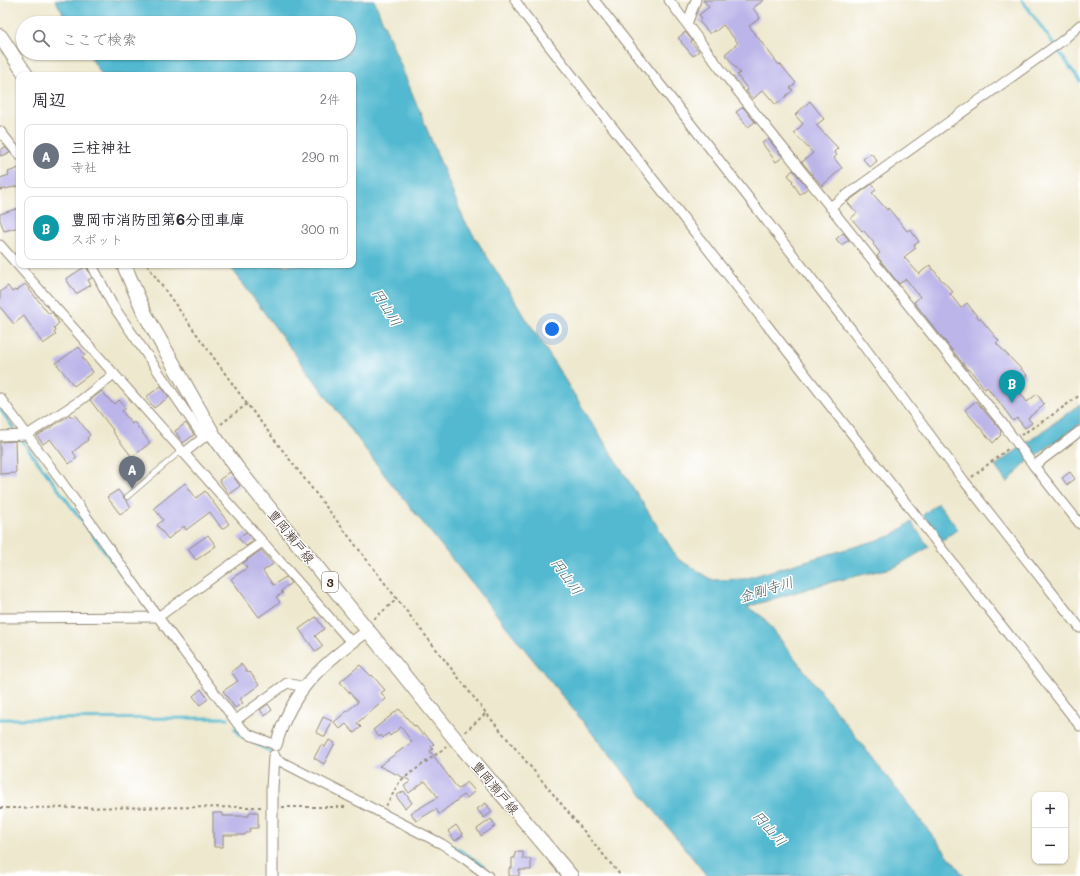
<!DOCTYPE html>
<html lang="ja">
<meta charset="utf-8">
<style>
:root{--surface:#fff;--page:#f7f7f7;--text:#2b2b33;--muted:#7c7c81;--line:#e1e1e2;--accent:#c8321e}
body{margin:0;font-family:Mali,"Klee One",sans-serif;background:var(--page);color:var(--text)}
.controls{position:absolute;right:12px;bottom:12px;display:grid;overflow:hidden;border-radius:8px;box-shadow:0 1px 3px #0004}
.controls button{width:36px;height:36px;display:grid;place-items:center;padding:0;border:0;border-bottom:1px solid var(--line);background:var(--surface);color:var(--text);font:20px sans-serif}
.you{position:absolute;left:552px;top:329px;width:14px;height:14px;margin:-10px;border:3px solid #fff;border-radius:50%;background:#1a73e8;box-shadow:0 0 0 6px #1a73e833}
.badge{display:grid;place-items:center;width:26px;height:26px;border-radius:50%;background:var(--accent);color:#fff;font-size:13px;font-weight:700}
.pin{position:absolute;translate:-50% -33px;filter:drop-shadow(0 1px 2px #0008)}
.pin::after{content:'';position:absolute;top:21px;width:14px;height:12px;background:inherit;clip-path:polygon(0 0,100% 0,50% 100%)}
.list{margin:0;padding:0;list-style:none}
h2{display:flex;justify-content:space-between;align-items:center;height:52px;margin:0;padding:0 16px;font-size:17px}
h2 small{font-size:13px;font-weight:400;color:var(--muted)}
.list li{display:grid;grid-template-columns:26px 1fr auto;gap:12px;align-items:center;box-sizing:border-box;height:64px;margin:0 8px 8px;padding:0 8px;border:1px solid var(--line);border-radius:8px}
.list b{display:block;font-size:15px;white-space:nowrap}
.list p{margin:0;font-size:13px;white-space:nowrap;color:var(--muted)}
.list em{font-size:13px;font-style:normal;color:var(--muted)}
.icon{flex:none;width:22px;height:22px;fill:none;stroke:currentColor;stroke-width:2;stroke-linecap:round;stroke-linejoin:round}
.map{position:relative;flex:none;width:1080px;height:876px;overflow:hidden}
.search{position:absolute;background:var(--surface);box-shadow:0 1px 3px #0004;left:16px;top:16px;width:340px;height:44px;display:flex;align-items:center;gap:10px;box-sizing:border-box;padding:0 14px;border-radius:22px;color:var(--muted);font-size:15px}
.panel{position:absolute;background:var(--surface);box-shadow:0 1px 3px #0004;left:16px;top:72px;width:340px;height:196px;border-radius:8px}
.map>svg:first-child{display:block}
.water{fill:#52b9d0;stroke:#467277}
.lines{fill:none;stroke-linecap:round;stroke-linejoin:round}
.stream{stroke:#52b9d0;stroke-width:3}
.building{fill:#bcb5e9}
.service-casing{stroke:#948976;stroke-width:6}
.minor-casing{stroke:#948976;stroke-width:11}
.tertiary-casing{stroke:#948976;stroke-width:13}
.primary-casing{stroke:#948976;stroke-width:16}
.path{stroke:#948976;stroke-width:2;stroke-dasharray:3 3;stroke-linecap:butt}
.service{stroke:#fff;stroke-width:4.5}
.minor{stroke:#fff;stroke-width:9}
.tertiary{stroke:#fff;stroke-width:11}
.primary{stroke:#fff;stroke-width:14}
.labels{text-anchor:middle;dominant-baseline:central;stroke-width:3;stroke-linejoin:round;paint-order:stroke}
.shield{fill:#fff;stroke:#766a62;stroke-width:1}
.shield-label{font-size:12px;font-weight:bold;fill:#3b2a1e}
.street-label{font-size:13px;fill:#3b2a1e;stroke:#fff}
.water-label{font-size:14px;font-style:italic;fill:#446365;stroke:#fff}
</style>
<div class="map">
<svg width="1080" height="876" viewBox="0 0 1080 876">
<rect width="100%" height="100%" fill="#fff"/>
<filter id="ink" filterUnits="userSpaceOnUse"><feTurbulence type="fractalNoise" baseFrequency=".025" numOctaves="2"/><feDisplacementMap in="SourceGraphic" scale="8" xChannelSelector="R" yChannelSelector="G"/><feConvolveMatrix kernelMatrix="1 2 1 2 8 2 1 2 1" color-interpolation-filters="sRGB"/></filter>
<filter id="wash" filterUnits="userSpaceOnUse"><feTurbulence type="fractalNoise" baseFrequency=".012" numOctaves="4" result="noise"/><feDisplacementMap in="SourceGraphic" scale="16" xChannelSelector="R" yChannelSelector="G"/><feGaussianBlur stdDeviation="0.9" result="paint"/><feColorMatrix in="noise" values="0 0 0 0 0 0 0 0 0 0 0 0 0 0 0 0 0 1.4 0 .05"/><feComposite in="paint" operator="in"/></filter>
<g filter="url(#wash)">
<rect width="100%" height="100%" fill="#eee8ce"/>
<g class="water">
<polygon points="55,0 374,0 464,220 678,559 713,580 744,579 891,536 911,522 929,547 895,567 823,584 747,607 763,617 964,876 707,876 386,477 229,265 353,265 353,75 102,75 88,53 349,53 349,23 69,23"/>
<polygon points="1080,404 1080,424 1023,465 1007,483 995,466"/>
<polygon points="938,503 958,529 941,541 923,515"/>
</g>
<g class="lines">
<g class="stream">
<polyline points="1022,0 1080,81"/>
<polyline points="0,409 29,450 130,585"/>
<polyline points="0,719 228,718"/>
<polyline points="235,728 241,736 273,753"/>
<polyline points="452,846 468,855 484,867"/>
</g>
</g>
<g id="blocks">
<g class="building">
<polygon points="703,0 764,0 753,8 760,18 749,26 779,65 780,64 796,83 790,88 793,90 776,105 763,90 753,99 746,91 748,90 737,75 740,73 725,54 738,43 723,25 715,32 714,30 710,34 699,21 702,18 699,15 709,7"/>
<polygon points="685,32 692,40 691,42 699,51 693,56 681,42 682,42 678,38"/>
<polygon points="810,101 824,119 816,125 838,148 834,152 837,155 834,158 842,168 822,186 802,162 813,153 794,133 803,124 795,115"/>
<polygon points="743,107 755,122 748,127 736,112"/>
<polygon points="768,139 783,157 776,162 762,143"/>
<polygon points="5,147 10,153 0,156 0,150"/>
<polygon points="871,153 877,161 870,167 863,159"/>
<polygon points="19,168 19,186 0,190 0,178 9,175 8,172"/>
<polygon points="793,170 808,188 800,194 792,182 793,181 788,175"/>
<polygon points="872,184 876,190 872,193 887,210 888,208 907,231 910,229 919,242 914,245 916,248 904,257 919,274 930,265 942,281 943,281 953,292 950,294 961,308 967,303 979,319 980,318 999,341 996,343 1027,375 1016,387 1027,402 1037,394 1044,404 1042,406 1043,406 1028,418 1032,423 1025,428 1017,418 1013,421 994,395 993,395 987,387 985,389 969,369 968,370 914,302 920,297 906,279 899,284 877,256 880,253 873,244 874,243 863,230 862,231 851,218 857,213 847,202"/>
<polygon points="19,208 19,227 4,231 0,220 0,214"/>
<polygon points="843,233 849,240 841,245 836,239"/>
<polygon points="86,266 92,278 88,280 91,285 76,294 66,279"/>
<polygon points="25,284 49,314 52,312 59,323 54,328 56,331 54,333 56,335 43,344 24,316 14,324 0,307 0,292 8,286 12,292 15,290 16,291"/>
<polygon points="79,347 85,355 82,357 93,372 74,386 56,363"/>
<polygon points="161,386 169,397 154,408 146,397"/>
<polygon points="102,391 112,403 113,402 115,404 119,400 126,408 122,411 132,424 134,422 150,443 132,457 112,431 113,430 90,400"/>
<polygon points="976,401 1001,431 1000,434 1001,435 993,443 965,410"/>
<polygon points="70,415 72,418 75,415 90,435 87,438 88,440 73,452 77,458 69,464 50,439 43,444 37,436"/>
<polygon points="186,423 194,435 183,443 175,431"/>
<polygon points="15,441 16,473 0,474 0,442"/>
<polygon points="230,472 240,486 229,494 219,480"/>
<polygon points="1070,472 1075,479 1067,485 1062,478"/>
<polygon points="185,483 196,498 205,491 229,524 222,529 210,512 186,530 184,526 168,539 157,525 163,520 154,508"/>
<polygon points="118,490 131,507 120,514 107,497"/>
<polygon points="246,532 254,541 246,546 238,538"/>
<polygon points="208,535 216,546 196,560 188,549"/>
<polygon points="261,550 273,564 263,571 273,585 286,577 291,583 281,591 283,593 276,597 280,602 259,617 231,579 247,568 243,563"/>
<polygon points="316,617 324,629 315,636 323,646 316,652 299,629"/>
<polygon points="241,664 248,673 250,672 259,685 240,699 243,703 235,708 223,691 238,681 231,672"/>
<polygon points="360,665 371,676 372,675 385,690 381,693 386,699 357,723 361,727 354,733 346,724 340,729 334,722 358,702 340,682"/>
<polygon points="201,689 208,699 200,705 193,696"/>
<polygon points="268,704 272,710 265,716 260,710"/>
<polygon points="399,709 414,726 415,725 422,734 424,733 434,744 431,747 433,749 430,751 458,789 467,782 475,791 467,798 464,795 439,814 436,809 416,821 411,813 438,797 425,781 409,793 404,786 411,781 379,766 412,742 401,727 390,736 388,733 383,738 381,735 379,737 373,730"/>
<polygon points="323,717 332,721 325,737 316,732"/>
<polygon points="329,740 335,743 324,764 314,758 321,745 325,747"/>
<polygon points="404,791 412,803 405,808 396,796"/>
<polygon points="486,803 492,812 484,818 477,809"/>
<polygon points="249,812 258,812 258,828 250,828 250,831 244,835 223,835 223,847 214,847 214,838 213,838 213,813 223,813 223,816 249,816"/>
<polygon points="491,819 496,826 481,836 477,829"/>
<polygon points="456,825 463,835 455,841 448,831"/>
<polygon points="515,852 523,852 523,859 531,859 531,870 519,870 519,876 509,876 509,868 512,868 512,858 515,858"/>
</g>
</g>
</g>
<g filter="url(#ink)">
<use href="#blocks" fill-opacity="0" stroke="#948976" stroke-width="1"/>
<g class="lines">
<g class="service-casing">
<polyline id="service" points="127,497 182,450"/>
</g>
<g class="minor-casing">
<g id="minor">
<polyline points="515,0 525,15 1080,726"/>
<polyline points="594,0 851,329 965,482 1080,628"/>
<polyline points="669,0 725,75 1003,424 1034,466 1080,524"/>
<polyline points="687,24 696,0"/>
<polyline points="0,131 19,155"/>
<polyline points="830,207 1062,41 1080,25"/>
<polyline points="0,245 352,643"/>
<polyline points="92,265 112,304 203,437"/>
<polyline points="0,398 61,481 158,617 240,727 250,735 276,745"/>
<polyline points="0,436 27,435 81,400 114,374"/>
<polyline points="184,453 208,434"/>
<polyline points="1034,466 1080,431"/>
<polyline points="0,618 158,617 262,542"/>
<polyline points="236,720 287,683 304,687"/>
<polyline points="274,758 442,844 465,859 488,876"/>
</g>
</g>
<g class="tertiary-casing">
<g id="tertiary">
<path d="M276,745C292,688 323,664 369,630"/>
<polyline points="272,876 272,789 274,756"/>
</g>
</g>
<g class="primary-casing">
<g id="primary">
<polyline points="0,36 26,75"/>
<polyline points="124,265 145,314 214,436 237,468 456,740 571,876"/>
</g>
</g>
<g class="path">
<polyline points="147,265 247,404 397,599 486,713 621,876"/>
<polyline points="221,424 247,404"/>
<polyline points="1021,435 1048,418 1080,395"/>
<polyline points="972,477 1009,448"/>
<polyline points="374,619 397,599"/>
<polyline points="465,732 486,713"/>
<polyline points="386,806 400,781 446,747"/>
<polyline points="282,807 347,807"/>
<polyline points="0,808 262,807"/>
</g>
<use href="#service" class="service"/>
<use href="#minor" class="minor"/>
<use href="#tertiary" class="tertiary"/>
<use href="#primary" class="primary"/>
</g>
</g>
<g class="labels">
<rect class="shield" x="322" y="572" width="16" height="20" rx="3"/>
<g class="shield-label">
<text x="330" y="582">3</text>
</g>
<g class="street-label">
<text transform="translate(292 536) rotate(51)">豊岡瀬戸線</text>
<text transform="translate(496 787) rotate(50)">豊岡瀬戸線</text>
</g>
<g class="water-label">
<text transform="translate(387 307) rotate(58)">円山川</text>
<text transform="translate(567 576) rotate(54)">円山川</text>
<text transform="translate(766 589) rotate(-17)">金剛寺川</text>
<text transform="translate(770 828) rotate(48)">円山川</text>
</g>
</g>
</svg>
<div class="controls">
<button>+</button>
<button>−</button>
</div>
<div class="you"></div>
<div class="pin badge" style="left:132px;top:489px;background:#6b7280">A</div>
<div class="pin badge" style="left:1012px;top:403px;background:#0f9aa8">B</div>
<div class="search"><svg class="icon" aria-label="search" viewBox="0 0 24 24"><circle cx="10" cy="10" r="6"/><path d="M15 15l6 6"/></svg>ここで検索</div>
<section class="panel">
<h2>周辺<small>2件</small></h2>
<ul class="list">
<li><span class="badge" style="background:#6b7280">A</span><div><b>三柱神社</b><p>寺社</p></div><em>290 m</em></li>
<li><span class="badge" style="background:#0f9aa8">B</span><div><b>豊岡市消防団第6分団車庫</b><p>スポット</p></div><em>300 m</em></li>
</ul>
</section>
</div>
